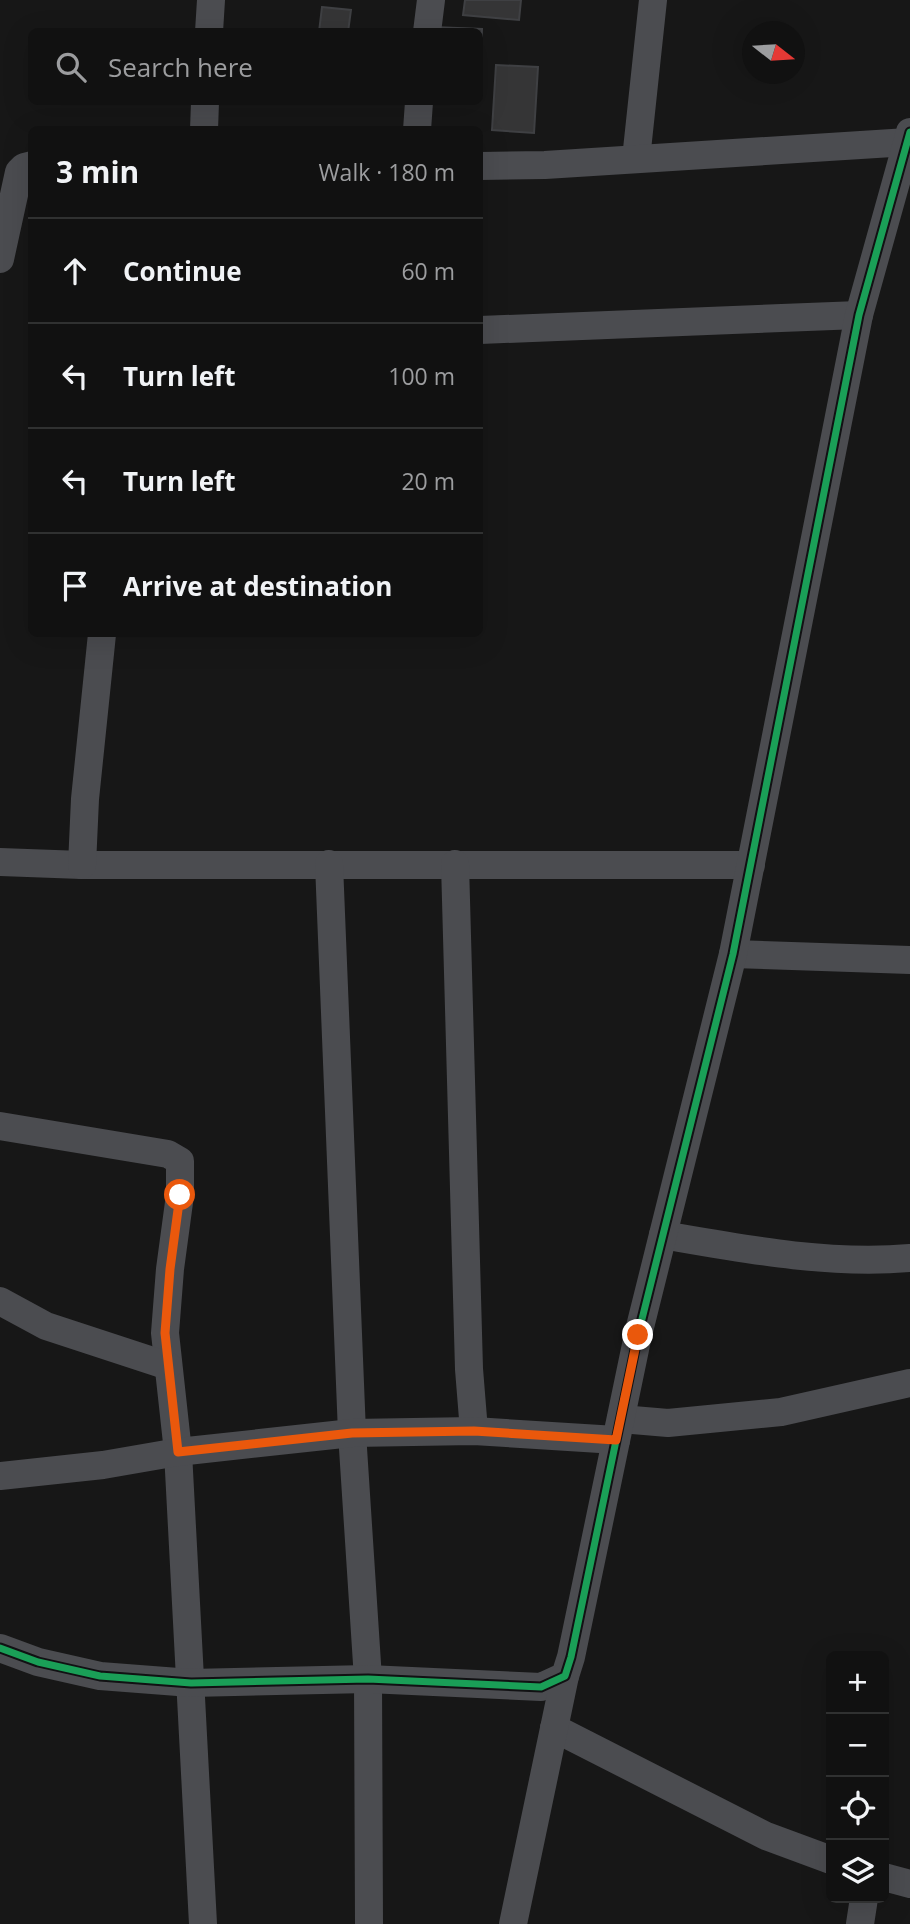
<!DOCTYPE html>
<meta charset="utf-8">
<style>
:root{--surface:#111;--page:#1a1a1a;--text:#f1f3f6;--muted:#9c9d9f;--line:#303131}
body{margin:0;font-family:"Open Sans",sans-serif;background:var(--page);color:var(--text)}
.controls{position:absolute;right:21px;bottom:21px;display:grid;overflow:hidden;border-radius:10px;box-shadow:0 7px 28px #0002}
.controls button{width:63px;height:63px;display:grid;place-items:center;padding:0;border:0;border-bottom:2px solid var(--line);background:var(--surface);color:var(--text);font:35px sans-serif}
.compass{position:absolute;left:742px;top:21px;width:63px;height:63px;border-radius:50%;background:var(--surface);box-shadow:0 7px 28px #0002;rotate:107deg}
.stop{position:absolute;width:21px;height:21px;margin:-16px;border:5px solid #ea580c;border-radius:50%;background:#fff}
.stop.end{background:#ea580c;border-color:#fff;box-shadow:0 2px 7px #0008}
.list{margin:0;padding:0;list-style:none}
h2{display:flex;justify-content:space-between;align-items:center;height:91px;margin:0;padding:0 28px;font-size:30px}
h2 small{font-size:23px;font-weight:400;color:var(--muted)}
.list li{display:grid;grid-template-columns:46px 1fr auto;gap:21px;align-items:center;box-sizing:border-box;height:105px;padding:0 28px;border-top:2px solid var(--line)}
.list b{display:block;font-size:26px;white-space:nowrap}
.list em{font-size:23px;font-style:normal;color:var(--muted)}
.icon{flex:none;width:38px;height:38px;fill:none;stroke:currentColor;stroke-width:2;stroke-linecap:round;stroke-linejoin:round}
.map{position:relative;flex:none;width:910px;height:1924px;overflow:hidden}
.search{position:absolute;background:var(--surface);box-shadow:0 7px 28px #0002;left:28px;top:28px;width:455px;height:77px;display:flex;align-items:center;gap:18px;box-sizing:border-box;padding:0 24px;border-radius:10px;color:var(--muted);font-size:26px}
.panel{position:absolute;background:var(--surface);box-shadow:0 7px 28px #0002;left:28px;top:126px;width:455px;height:511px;border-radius:10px}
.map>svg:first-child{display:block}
.building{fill:#353536;stroke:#3f4043;stroke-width:2}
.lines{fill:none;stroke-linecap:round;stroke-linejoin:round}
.street{stroke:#4b4c50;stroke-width:28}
.cycleway-casing{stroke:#111113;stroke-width:11}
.cycleway{stroke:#1a9f57;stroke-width:7}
.route{stroke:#ea580c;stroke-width:9}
</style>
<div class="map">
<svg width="910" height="1924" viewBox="0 0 910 1924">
<rect width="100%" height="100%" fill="#171717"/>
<g class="building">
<polygon points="465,0 521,0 519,20 463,15"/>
<polygon points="322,7 351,10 348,32 319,32"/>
<polygon points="433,27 482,29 480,81 480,32 433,32"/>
<polygon points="496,65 538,67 534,133 492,130"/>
</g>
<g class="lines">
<g class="street">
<polyline points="209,32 211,0"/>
<polyline points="427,32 431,0"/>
<polyline points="204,130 205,102"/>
<polyline points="417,130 419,102"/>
<polyline points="636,159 653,0"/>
<polyline points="480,166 545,165 908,142"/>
<polyline points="0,259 19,172 24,167 32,165"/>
<polyline points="480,330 859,315"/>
<polyline points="0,862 82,865 751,865"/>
<polyline points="329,864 352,1433 368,1679 369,1924"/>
<polyline points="455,864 469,1369 474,1431"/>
<polyline points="82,865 85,799 102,634"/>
<polyline points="733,954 910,960"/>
<polyline points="0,1126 168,1154 180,1161 180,1195 170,1269 165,1333 178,1452 203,1924"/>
<path d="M663,1235C744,1249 827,1265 910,1258"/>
<polyline points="0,1301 46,1326 168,1366"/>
<polyline points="621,1419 668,1423 781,1412 910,1383"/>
<polyline points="0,1476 103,1465 178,1452 352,1433 474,1431 616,1440"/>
<polyline points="0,1648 38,1662 100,1676 191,1683 368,1679 541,1687 565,1676 571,1657 638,1335 733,954 859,315 910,132"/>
<polyline points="554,1728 766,1836 831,1860"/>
<polyline points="884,1877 910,1884"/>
<polyline points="513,1924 565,1676"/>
<polyline points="860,1924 864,1898"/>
</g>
<g class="cycleway-casing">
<polyline id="cycleway" points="0,1648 38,1662 100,1676 191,1683 368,1679 541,1687 565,1676 571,1657 638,1335 733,954 859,315 910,132"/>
</g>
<use href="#cycleway" class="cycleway"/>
</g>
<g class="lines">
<polyline class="route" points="180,1195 170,1269 165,1333 178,1452 352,1433 474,1431 616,1440 638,1335"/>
</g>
</svg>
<div class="controls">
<button>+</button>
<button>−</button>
<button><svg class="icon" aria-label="locate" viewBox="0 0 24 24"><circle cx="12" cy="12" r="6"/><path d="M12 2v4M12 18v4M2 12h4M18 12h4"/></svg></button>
<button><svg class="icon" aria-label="layers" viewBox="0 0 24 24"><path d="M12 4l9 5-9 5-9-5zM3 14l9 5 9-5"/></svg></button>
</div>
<svg class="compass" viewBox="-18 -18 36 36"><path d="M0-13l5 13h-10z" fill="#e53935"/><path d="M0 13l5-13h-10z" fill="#9c9d9f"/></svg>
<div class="stop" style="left:180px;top:1195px"></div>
<div class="stop end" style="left:638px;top:1335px"></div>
<div class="search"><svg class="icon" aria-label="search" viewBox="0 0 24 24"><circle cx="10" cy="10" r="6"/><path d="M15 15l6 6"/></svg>Search here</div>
<section class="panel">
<h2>3 min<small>Walk · 180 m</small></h2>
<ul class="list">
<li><svg class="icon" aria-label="ahead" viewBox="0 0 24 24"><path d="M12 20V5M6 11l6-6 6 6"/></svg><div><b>Continue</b></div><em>60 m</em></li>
<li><svg class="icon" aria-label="left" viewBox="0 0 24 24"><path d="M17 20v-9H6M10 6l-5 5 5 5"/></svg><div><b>Turn left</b></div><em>100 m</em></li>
<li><svg class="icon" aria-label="left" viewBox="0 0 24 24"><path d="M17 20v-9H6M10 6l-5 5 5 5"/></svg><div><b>Turn left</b></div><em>20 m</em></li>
<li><svg class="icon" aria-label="arrive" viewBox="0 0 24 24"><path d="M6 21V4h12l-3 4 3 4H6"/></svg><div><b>Arrive at destination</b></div></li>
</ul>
</section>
</div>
